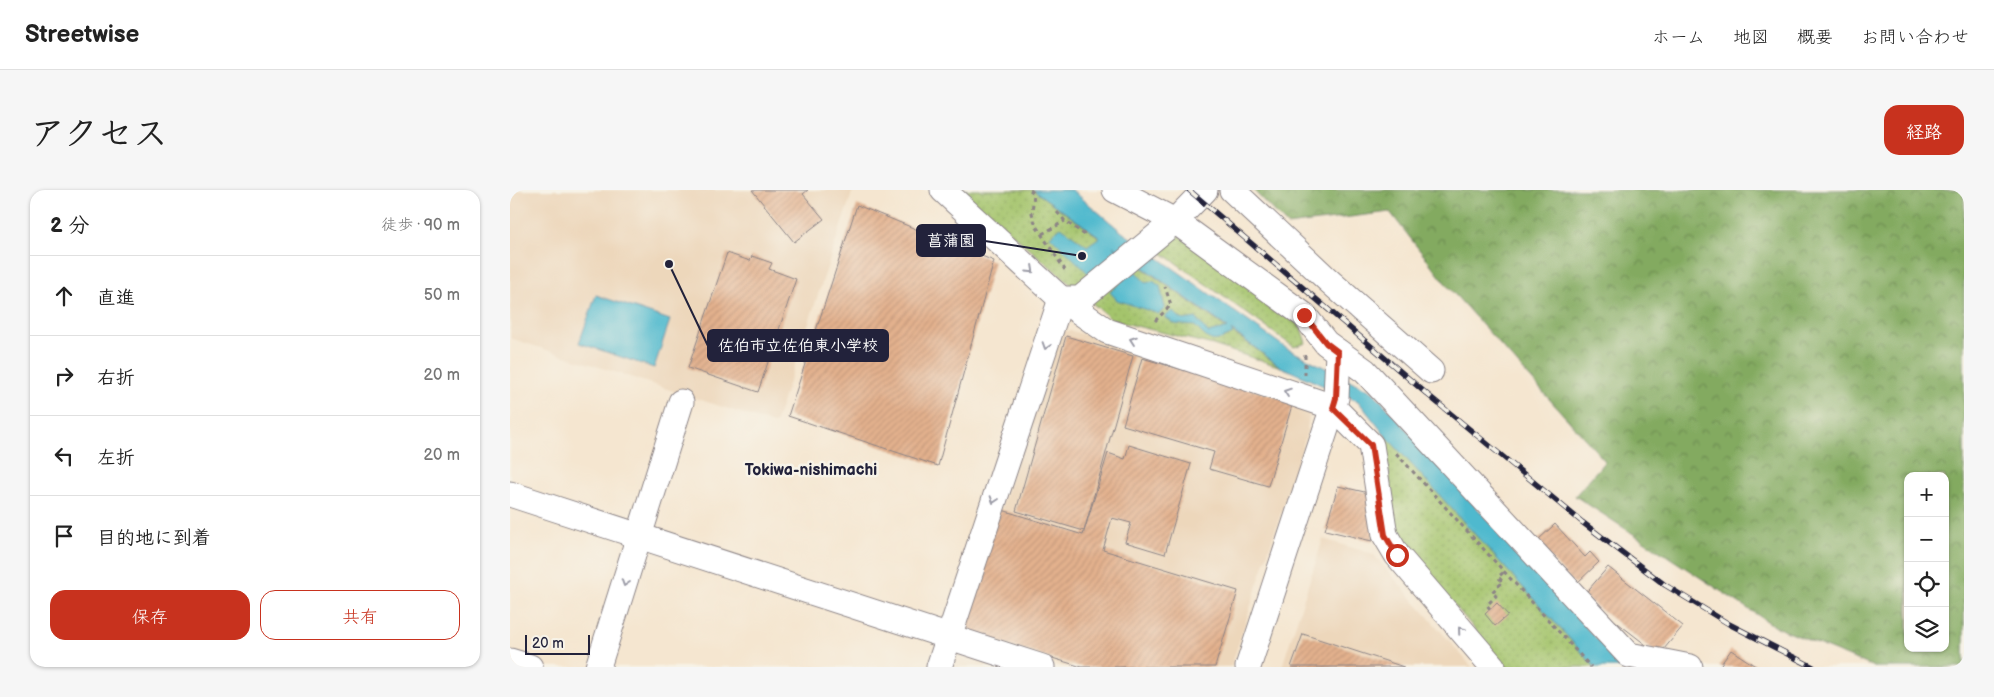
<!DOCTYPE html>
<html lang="ja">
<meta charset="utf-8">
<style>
:root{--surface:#fff;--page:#f6f6f6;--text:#222;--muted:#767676;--line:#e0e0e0;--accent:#c8321e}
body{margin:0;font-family:"Balsamiq Sans","Klee One",sans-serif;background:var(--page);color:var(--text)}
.controls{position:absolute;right:15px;bottom:15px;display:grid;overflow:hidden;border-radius:10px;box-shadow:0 1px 4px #0004}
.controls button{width:45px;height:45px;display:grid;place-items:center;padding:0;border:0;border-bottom:1px solid var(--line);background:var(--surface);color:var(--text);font:25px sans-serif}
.scale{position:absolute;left:15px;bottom:12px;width:65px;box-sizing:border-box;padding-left:5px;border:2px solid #22223b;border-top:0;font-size:14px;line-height:18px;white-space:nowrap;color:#22223b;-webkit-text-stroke:4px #f7f3e8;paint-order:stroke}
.stop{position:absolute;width:15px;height:15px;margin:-11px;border:4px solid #c8321e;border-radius:50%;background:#fff}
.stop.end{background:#c8321e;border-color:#fff;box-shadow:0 1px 5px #0008}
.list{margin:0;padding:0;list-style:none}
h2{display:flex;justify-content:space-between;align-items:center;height:65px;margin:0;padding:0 20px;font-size:21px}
h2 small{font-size:16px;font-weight:400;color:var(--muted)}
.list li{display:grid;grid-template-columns:32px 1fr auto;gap:15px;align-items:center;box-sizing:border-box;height:80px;padding:0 20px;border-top:1px solid var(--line)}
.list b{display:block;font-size:19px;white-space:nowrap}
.list em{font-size:16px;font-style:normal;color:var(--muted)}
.actions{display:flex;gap:10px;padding:15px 20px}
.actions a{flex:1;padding:11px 0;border:1px solid var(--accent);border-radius:15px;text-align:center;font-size:18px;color:var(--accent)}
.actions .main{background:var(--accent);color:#fff}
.icon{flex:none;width:28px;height:28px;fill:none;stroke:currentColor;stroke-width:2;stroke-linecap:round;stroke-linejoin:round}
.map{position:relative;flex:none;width:1454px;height:477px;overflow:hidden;border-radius:15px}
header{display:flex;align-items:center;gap:30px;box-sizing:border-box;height:70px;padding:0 25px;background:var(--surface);border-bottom:1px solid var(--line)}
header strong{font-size:24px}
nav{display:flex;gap:28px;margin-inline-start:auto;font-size:18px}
.intro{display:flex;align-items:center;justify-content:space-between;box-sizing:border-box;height:120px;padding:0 30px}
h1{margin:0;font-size:35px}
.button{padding:12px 22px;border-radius:15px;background:var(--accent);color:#fff;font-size:18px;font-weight:700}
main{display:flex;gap:30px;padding:0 30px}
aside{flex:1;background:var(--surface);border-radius:15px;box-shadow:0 1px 4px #0004}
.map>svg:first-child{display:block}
.built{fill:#edd7bb}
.green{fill:url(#green-dots);stroke:#637354}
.forest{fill:url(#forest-crowns);stroke:#52664e;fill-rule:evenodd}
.water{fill:#50b9ce;stroke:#396e84}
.building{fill:url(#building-hatch)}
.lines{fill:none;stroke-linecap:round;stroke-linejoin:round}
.minor-casing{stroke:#8c8486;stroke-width:27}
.path{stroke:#8c8486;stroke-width:3;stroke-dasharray:4 4;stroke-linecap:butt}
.minor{stroke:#fff;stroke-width:25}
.rail-casing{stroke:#22223b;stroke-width:5.5}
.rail{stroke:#f7f3e8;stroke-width:4;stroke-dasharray:11;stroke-linecap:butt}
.oneway{stroke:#9c9ca7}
.route{stroke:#c8321e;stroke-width:6}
.labels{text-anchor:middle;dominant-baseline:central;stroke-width:5;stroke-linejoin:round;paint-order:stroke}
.neighbourhood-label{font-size:16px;font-weight:bold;fill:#22223b;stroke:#f7f3e8}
.leader{fill:none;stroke:#22223b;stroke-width:2}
.callout-dot{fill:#22223b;stroke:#f7f3e8;stroke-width:2}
.callout{fill:#22223b;stroke:#22223b;stroke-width:2}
.callout-label{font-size:16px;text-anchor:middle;font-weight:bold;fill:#fff}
</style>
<header>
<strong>Streetwise</strong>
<nav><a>ホーム</a><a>地図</a><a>概要</a><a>お問い合わせ</a></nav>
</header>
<div class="intro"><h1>アクセス</h1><a class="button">経路</a></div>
<main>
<aside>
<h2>2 分<small>徒歩 · 90 m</small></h2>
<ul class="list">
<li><svg class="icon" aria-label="ahead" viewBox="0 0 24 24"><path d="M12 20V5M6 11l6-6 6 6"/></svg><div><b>直進</b></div><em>50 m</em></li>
<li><svg class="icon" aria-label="right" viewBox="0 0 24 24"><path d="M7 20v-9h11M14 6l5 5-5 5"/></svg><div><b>右折</b></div><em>20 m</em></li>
<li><svg class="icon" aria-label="left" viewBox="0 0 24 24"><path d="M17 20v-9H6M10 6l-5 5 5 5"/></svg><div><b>左折</b></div><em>20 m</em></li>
<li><svg class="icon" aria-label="arrive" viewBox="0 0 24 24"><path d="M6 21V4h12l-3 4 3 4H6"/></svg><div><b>目的地に到着</b></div></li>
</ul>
<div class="actions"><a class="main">保存</a><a>共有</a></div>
</aside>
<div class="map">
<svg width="1454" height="477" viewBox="0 0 1454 477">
<defs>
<pattern id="green-dots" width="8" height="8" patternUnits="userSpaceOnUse" patternTransform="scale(1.25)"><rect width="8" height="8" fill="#a4c46c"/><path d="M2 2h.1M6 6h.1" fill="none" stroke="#8da85e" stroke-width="1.8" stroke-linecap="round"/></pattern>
<pattern id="forest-crowns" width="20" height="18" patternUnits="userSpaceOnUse" patternTransform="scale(1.25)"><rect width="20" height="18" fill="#83aa60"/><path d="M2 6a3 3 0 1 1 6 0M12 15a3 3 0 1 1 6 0" fill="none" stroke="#6b8a50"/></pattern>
<pattern id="building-hatch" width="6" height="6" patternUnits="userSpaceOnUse" patternTransform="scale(1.25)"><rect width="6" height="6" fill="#e3b18d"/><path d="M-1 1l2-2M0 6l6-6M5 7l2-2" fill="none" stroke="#c2987b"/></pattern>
</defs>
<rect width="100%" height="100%" fill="#f7f3e8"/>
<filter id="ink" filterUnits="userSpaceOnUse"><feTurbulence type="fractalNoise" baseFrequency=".02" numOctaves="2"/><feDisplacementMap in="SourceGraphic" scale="10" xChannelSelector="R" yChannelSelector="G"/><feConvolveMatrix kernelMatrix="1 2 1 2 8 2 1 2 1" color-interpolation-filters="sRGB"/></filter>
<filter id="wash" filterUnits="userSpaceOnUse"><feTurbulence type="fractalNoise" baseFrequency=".0096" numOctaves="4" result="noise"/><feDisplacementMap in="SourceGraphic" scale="20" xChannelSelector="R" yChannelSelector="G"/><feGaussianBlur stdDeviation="1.12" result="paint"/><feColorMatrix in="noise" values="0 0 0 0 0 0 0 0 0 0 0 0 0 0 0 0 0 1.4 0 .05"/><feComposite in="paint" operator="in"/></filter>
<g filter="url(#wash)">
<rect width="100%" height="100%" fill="#f5e6d0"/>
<g class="built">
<polygon points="0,0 343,0 265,234 0,148"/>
<polygon points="552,141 562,141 788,210 800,222 796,245 721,477 555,477 448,444"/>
<polygon points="813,349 863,364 962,477 772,477"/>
<polygon points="440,459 493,477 435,477"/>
</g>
<g class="green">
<polygon points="451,0 523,0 771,177 703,155 602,130"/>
<polygon points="668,45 790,135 796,153 784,157 648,60"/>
<polygon points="875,245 1085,477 996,477 886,345"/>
</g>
<path class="forest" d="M743,0H1454V477H1364L1266,437L1065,306L1095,271L939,98L880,22L777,35ZM1398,286H1435V458H1398Z"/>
<g class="water">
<path d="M523,0H562L612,42L776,158L863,202L1037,396L1102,465L1099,466L1109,477H1085L875,245L848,211L771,177L721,140L723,144C702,154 701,153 685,136L665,134L655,127L662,121L673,130L686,128L698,143L718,138L603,56L609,63L582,87L540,46L551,37L577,56L590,47Z"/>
<polygon points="624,80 636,93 643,91 650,96 655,118 649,124 607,110 600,102"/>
<polygon points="86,105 160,130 144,178 69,153"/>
</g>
<g id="blocks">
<g class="building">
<polygon points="242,0 298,0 293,4 314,29 284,52"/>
<polygon points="347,15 484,71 428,276 278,226"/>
<polygon points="217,63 240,71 242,66 262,73 259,79 286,89 248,202 178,178"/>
<polygon points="556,146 623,166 574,341 506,321"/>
<polygon points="632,168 783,212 758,296 699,279 704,262 613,235"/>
<polygon points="619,255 681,274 655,364 615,352 621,333 602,328 593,360 728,401 705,477 572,477 453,441 489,319 573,345 598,263 615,269"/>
<polygon points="828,296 859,303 867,333 862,351 815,340"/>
<polygon points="1045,334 1075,367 1080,362 1089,372 1065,395 1026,352"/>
<polygon points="1098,377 1173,436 1149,465 1073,406"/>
<polygon points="987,413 998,425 985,436 975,424"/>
<polygon points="793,444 894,477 781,477"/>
<polygon points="1221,460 1247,477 1209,477"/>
</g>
</g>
</g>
<g filter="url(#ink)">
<use href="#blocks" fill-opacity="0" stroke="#8c8486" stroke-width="1"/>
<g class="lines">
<g class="minor-casing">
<g id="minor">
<polyline points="433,0 551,109 597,141 823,217 861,255 875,345 887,365 983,477"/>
<polyline points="605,0 665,31 794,125 816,153 855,181 1119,465 1180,477"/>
<polyline points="722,0 818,90 921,181"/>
<polyline points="551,109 570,109 665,31 695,0"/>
<polyline points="0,304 532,477"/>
<polyline points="0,471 20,477"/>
<polyline points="88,477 171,212"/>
<polyline points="429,477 551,109"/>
<polyline points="738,477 826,208 828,162"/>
</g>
</g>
<g class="path">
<polyline points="520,0 524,3 522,23 526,36 555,80"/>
<polyline points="547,22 555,31 578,47"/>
<polyline points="532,44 555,31"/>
<polyline points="645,131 661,115 655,97"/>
<polyline points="795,185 795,163"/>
<polyline points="886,263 1081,477"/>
<polyline points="980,419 977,415 986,406 982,402 993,392 988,387 995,381"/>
</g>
<use href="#minor" class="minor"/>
<g class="rail-casing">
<polyline id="rail" points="679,0 918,205 1072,332 1155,395 1219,434 1303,477"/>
</g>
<use href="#rail" class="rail"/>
</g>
<defs><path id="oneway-chevron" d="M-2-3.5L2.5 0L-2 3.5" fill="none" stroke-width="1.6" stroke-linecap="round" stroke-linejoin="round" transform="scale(1.25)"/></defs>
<g class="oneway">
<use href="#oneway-chevron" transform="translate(521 80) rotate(43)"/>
<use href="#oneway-chevron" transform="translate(623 150) rotate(-161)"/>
<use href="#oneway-chevron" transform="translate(536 156) rotate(108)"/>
<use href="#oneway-chevron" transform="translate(777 202) rotate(-161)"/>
<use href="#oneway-chevron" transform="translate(484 310) rotate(108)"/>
<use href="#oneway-chevron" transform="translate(115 393) rotate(108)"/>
<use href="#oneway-chevron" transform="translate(951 440) rotate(-130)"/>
</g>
</g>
<g class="lines" filter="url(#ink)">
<polyline class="route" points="794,125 816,153 828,162 826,208 823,218 861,255 875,345 887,365"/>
</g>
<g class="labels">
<g class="neighbourhood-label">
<text x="301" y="280">Tokiwa-nishimachi</text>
</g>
</g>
<path class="leader" d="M572 66L475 51M159 74L198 156"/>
<g class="callout-dot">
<circle cx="572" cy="66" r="5"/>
<circle cx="159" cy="74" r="5"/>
</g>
<g class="callout">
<rect x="407" y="35" width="68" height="31" rx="5"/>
<rect x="198" y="140" width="180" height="31" rx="5"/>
</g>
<g class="callout-label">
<text x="441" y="56">菖蒲園</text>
<text x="288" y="161">佐伯市立佐伯東小学校</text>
</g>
</svg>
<div class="controls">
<button>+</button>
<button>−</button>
<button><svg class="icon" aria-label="locate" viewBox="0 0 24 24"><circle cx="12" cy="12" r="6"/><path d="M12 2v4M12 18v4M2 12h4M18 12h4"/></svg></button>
<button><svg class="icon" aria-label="layers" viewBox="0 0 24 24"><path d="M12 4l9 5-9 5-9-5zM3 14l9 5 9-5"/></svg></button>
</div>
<div class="scale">20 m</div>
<div class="stop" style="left:887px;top:365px"></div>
<div class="stop end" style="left:794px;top:125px"></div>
</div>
</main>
